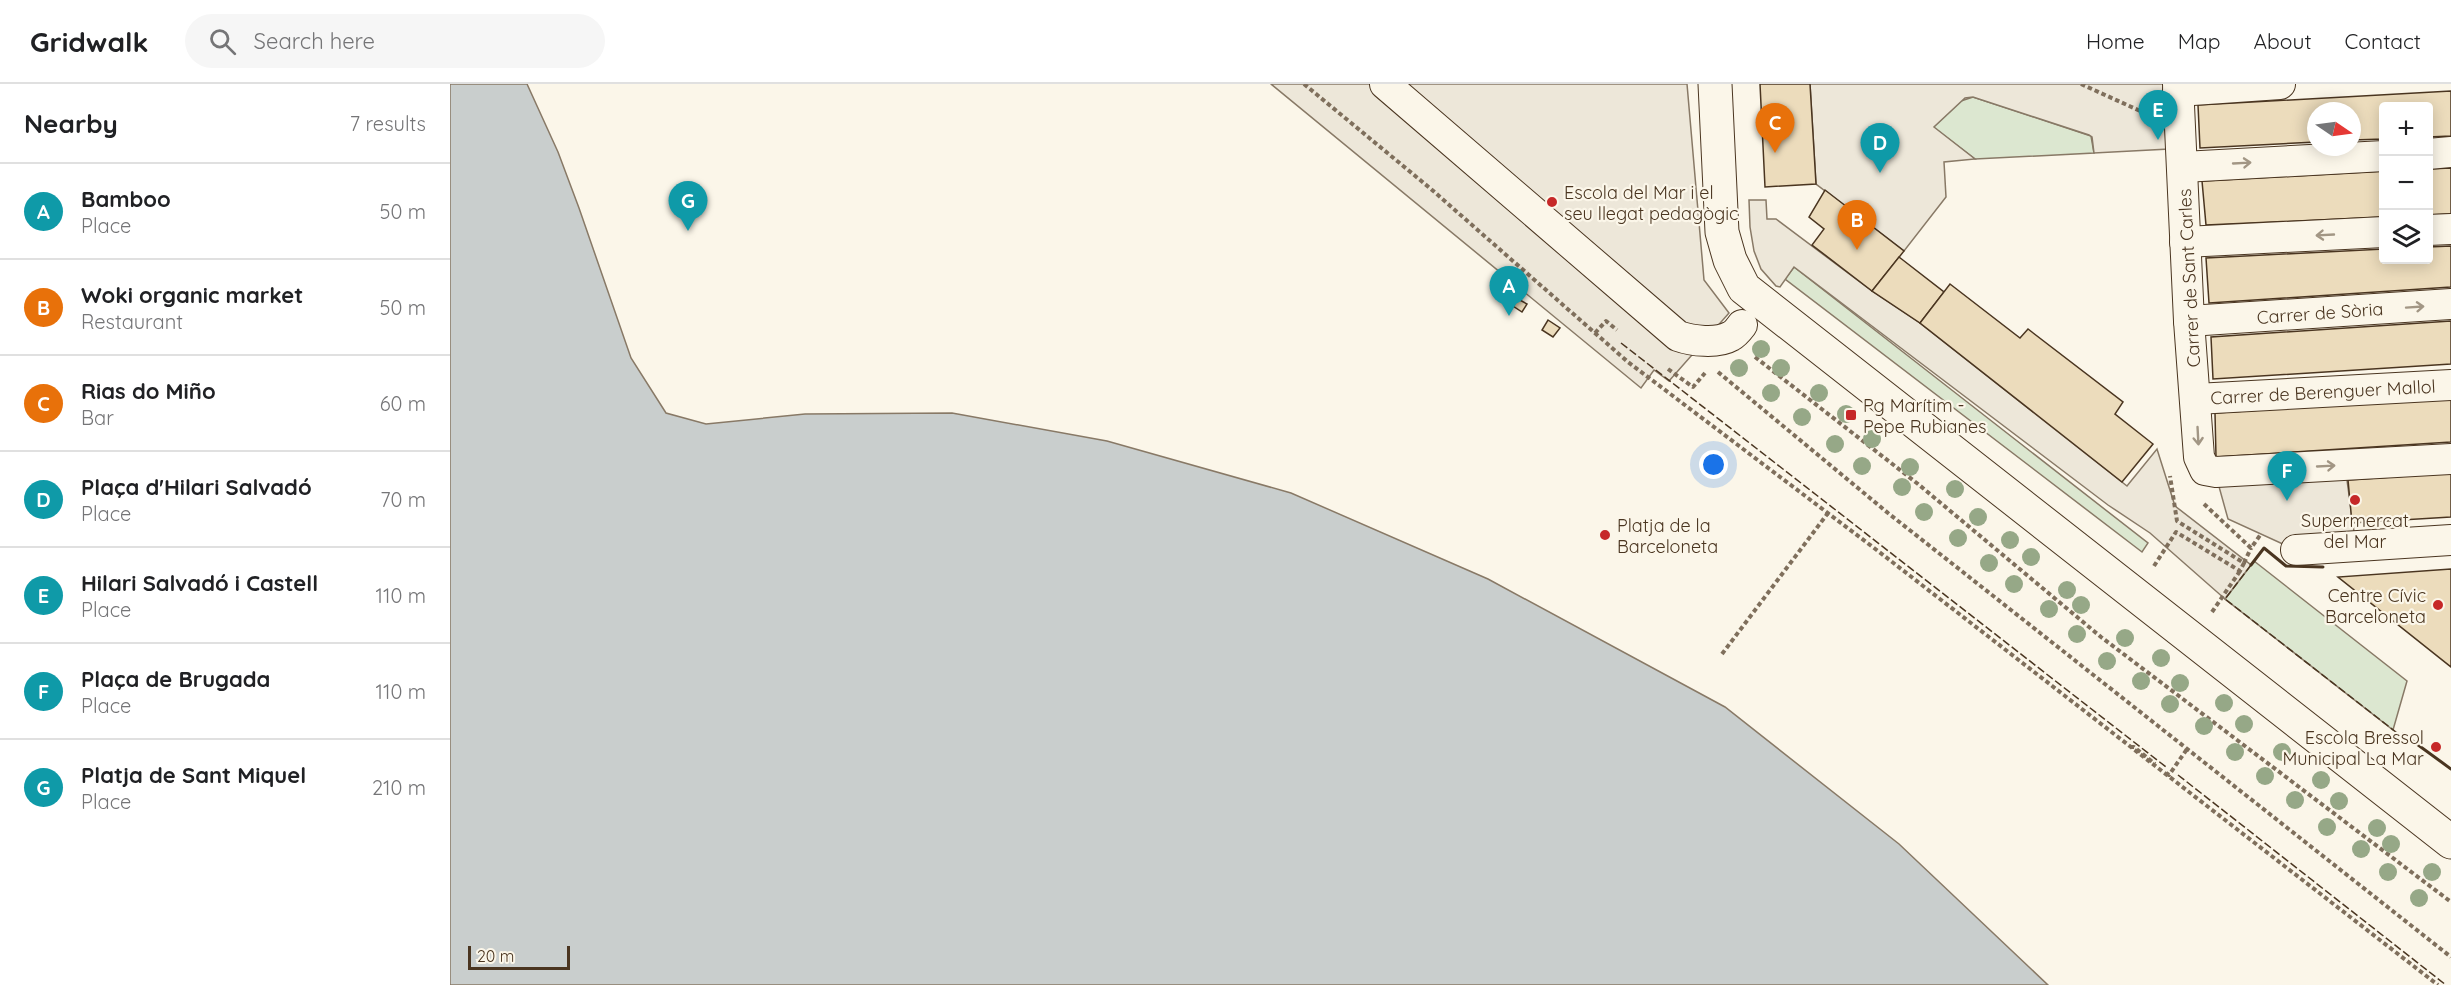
<!DOCTYPE html>
<meta charset="utf-8">
<style>
:root{--surface:#fff;--page:#f6f6f6;--text:#202124;--muted:#757577;--line:#e0e0e0;--accent:#db2777}
body{margin:0;font-family:Quicksand,sans-serif;background:var(--page);color:var(--text)}
.controls{position:absolute;right:18px;top:18px;display:grid;overflow:hidden;border-radius:6px;box-shadow:0 3px 15px #0003}
.controls button{width:54px;height:54px;display:grid;place-items:center;padding:0;border:0;border-bottom:2px solid var(--line);background:var(--surface);color:var(--text);font:30px sans-serif}
.compass{position:absolute;left:1857px;top:18px;width:54px;height:54px;border-radius:50%;background:var(--surface);box-shadow:0 3px 15px #0003;rotate:103deg}
.scale{position:absolute;left:18px;bottom:15px;width:102px;box-sizing:border-box;padding-left:6px;border:3px solid #4a3520;border-top:0;font-size:16px;line-height:21px;white-space:nowrap;color:#4a3520;-webkit-text-stroke:4px #fbf6e9;paint-order:stroke}
.you{position:absolute;left:1264px;top:381px;width:21px;height:21px;margin:-15px;border:4px solid #fff;border-radius:50%;background:#1a73e8;box-shadow:0 0 0 9px #1a73e833}
.badge{display:grid;place-items:center;width:39px;height:39px;border-radius:50%;background:var(--accent);color:#fff;font-size:20px;font-weight:700}
.pin{position:absolute;translate:-50% -50px;filter:drop-shadow(0 2px 3px #0008)}
.pin::after{content:'';position:absolute;top:32px;width:21px;height:18px;background:inherit;clip-path:polygon(0 0,100% 0,50% 100%)}
.list{margin:0;padding:0;list-style:none}
h2{display:flex;justify-content:space-between;align-items:center;height:78px;margin:0;padding:0 24px;font-size:26px}
h2 small{font-size:20px;font-weight:400;color:var(--muted)}
.list li{display:grid;grid-template-columns:39px 1fr auto;gap:18px;align-items:center;box-sizing:border-box;height:96px;padding:0 24px;border-top:2px solid var(--line)}
.list b{display:block;font-size:22px;white-space:nowrap}
.list p{margin:0;font-size:20px;white-space:nowrap;color:var(--muted)}
.list em{font-size:20px;font-style:normal;color:var(--muted)}
.icon{flex:none;width:33px;height:33px;fill:none;stroke:currentColor;stroke-width:2;stroke-linecap:round;stroke-linejoin:round}
.map{position:relative;flex:none;width:2001px;height:901px;overflow:hidden}
header{display:flex;align-items:center;gap:36px;box-sizing:border-box;height:84px;padding:0 30px;background:var(--surface);border-bottom:2px solid var(--line)}
header strong{font-size:28px}
nav{display:flex;gap:33px;margin-inline-start:auto;font-size:21px}
.search{width:420px;height:54px;background:var(--page);display:flex;align-items:center;gap:15px;box-sizing:border-box;padding:0 21px;border-radius:33px;color:var(--muted);font-size:22px}
main{display:flex}
aside{flex:1;background:var(--surface)}
.map>svg:first-child{display:block}
.green{fill:#dce7d0;stroke:#887966;stroke-width:1.5}
.parking{fill:#ede7d9;stroke:#887966;stroke-width:1.5}
.water{fill:#c9cecd;stroke:#887966;stroke-width:1.5}
.building{fill:#ecdcbc;stroke:#4a3520;stroke-width:1.5}
.lines{fill:none;stroke-linecap:round;stroke-linejoin:round}
.street-casing{stroke:#4a3520;stroke-width:32}
.secondary-casing{stroke:#4a3520;stroke-width:35}
.path{stroke:#7f6f5c;stroke-width:4;stroke-dasharray:4.5 3;stroke-linecap:butt}
.street{stroke:#fbf6e9;stroke-width:30}
.secondary{stroke:#fbf6e9;stroke-width:33}
.fence{stroke:#4a3520;stroke-width:1.5;stroke-dasharray:8 3;stroke-linecap:butt}
.wall{stroke:#4a3520;stroke-width:3}
.tree{fill:#96a887}
.oneway{stroke:#a29684}
.poi-dot{fill:#c62828;stroke:#fbf6e9;stroke-width:2}
.labels{text-anchor:middle;dominant-baseline:central;stroke-width:4.5;stroke-linejoin:round;paint-order:stroke}
.poi-label{font-size:18px;fill:#4a3520;stroke:#fbf6e9;text-anchor:start}
.street-label{font-size:18px;fill:#4a3520;stroke:#fbf6e9}
</style>
<header>
<strong>Gridwalk</strong>
<div class="search"><svg class="icon" aria-label="search" viewBox="0 0 24 24"><circle cx="10" cy="10" r="6"/><path d="M15 15l6 6"/></svg>Search here</div>
<nav><a>Home</a><a>Map</a><a>About</a><a>Contact</a></nav>
</header>
<main>
<aside>
<h2>Nearby<small>7 results</small></h2>
<ul class="list">
<li><span class="badge" style="background:#0f9aa8">A</span><div><b>Bamboo</b><p>Place</p></div><em>50 m</em></li>
<li><span class="badge" style="background:#e8710a">B</span><div><b>Woki organic market</b><p>Restaurant</p></div><em>50 m</em></li>
<li><span class="badge" style="background:#e8710a">C</span><div><b>Rias do Miño</b><p>Bar</p></div><em>60 m</em></li>
<li><span class="badge" style="background:#0f9aa8">D</span><div><b>Plaça d'Hilari Salvadó</b><p>Place</p></div><em>70 m</em></li>
<li><span class="badge" style="background:#0f9aa8">E</span><div><b>Hilari Salvadó i Castell</b><p>Place</p></div><em>110 m</em></li>
<li><span class="badge" style="background:#0f9aa8">F</span><div><b>Plaça de Brugada</b><p>Place</p></div><em>110 m</em></li>
<li><span class="badge" style="background:#0f9aa8">G</span><div><b>Platja de Sant Miquel</b><p>Place</p></div><em>210 m</em></li>
</ul>
</aside>
<div class="map">
<svg width="2001" height="901" viewBox="0 0 2001 901">
<rect width="100%" height="100%" fill="#fbf6e9"/>
<g class="green">
<polygon points="1523,13 1641,52 1644,69 1525,75 1483,43 1511,17"/>
<polygon points="1344,183 1698,459 1692,468 1335,195"/>
<polygon points="1804,477 1957,597 1943,646 1775,515"/>
</g>
<g class="parking">
<polygon points="821,0 1237,0 1254,196 1279,229 1219,297 1204,286 1191,304"/>
<polygon points="1360,0 1716,0 1719,65 1644,69 1642,53 1639,51 1523,13 1515,14 1484,43 1525,75 1494,78 1496,113 1454,167 1366,100"/>
<polygon points="1299,116 1316,116 1317,135 1326,135 1422,207 1470,239 1677,402 1707,365 1725,422 1801,481 1775,515 1700,449 1658,421 1344,183 1330,203 1326,202 1311,185 1304,167 1300,143"/>
<polygon points="1896,389 1906,462 1846,466 1778,435 1768,399"/>
</g>
<polygon class="water" points="0,0 77,0 108,68 129,124 181,274 216,329 256,340 355,330 502,329 657,357 841,409 1038,495 1275,623 1449,760 1598,901 0,901"/>
<g class="building">
<polygon points="1310,0 1360,0 1366,100 1315,103"/>
<polygon points="2001,7 2001,52 1978,53 1978,22 1934,22 1934,55 1902,56 1902,27 1866,27 1866,58 1750,64 1748,21"/>
<polygon points="2001,84 2001,130 1978,131 1978,85"/>
<polygon points="1934,87 1934,133 1756,141 1752,97"/>
<polygon points="1375,106 1454,167 1422,207 1362,161 1374,145 1359,133"/>
<polygon points="2001,162 2001,203 1759,219 1756,174 1934,165 1934,176 1978,176 1978,163"/>
<polygon points="1449,173 1494,208 1470,239 1422,207"/>
<polygon points="1500,200 1570,254 1578,245 1673,318 1665,330 1703,360 1672,398 1470,239"/>
<polygon points="1068,215 1077,220 1072,228 1063,222"/>
<polygon points="1098,236 1110,244 1103,253 1092,246"/>
<polygon points="2001,237 2001,280 1763,295 1761,253"/>
<polygon points="2001,314 2001,358 1766,373 1765,329"/>
<polygon points="2001,389 2001,433 1902,439 1898,396"/>
<polygon points="2001,485 2001,583 1888,493"/>
</g>
<g class="lines">
<g class="street-casing">
<g id="street">
<path d="M935,0L1228,252C1242,257 1267,260 1281,252C1285,250 1289,245 1292,241"/>
<polyline points="1728,0 1739,237 1749,373 1755,386 1766,388 2001,375"/>
<polyline points="1728,7 1830,0"/>
<polyline points="1978,70 2001,68"/>
<polyline points="1733,83 1934,72"/>
<polyline points="1978,146 2001,145"/>
<polyline points="1735,158 1934,148"/>
<polyline points="1739,237 2001,220"/>
<polyline points="1746,315 2001,301"/>
<polyline points="1846,466 2001,456"/>
</g>
</g>
<g class="secondary-casing">
<polyline id="secondary" points="1265,0 1272,148 1280,176 1294,204 2001,758"/>
</g>
<g class="path">
<polyline points="854,0 981,105 1178,278 1428,467 1988,901"/>
<polyline points="1631,0 1699,31"/>
<polyline points="1145,249 1156,237 1167,246"/>
<polyline points="1305,273 1468,400 1651,553 2001,818"/>
<polyline points="1218,285 1243,303 1255,289"/>
<polyline points="1268,288 1438,429 2001,873"/>
<polyline points="1754,420 1801,464 1811,450"/>
<polyline points="1794,479 1801,464"/>
<polyline points="1704,482 1726,448 1790,487 1794,479 1727,437 1720,392"/>
<polyline points="1762,528 1790,487"/>
<polyline points="1272,570 1378,429"/>
<polyline points="1680,663 1684,663 1705,680"/>
<polyline points="1716,689 1719,691 1737,665"/>
</g>
<use href="#street" class="street"/>
<use href="#secondary" class="secondary"/>
<g class="fence">
<polyline points="1171,259 1716,683"/>
<polyline points="1801,481 1775,515 1951,652"/>
<polyline points="1728,691 1996,901"/>
</g>
<g class="wall">
<polyline points="1801,481 1814,464 1836,482 1873,483"/>
<polyline points="1953,650 2001,685"/>
</g>
</g>
<g class="tree">
<circle cx="1311" cy="265" r="9"/>
<circle cx="1289" cy="284" r="9"/>
<circle cx="1331" cy="284" r="9"/>
<circle cx="1321" cy="309" r="9"/>
<circle cx="1369" cy="309" r="9"/>
<circle cx="1396" cy="330" r="9"/>
<circle cx="1352" cy="333" r="9"/>
<circle cx="1422" cy="355" r="9"/>
<circle cx="1385" cy="360" r="9"/>
<circle cx="1412" cy="382" r="9"/>
<circle cx="1460" cy="383" r="9"/>
<circle cx="1452" cy="403" r="9"/>
<circle cx="1505" cy="405" r="9"/>
<circle cx="1474" cy="428" r="9"/>
<circle cx="1528" cy="433" r="9"/>
<circle cx="1508" cy="454" r="9"/>
<circle cx="1560" cy="456" r="9"/>
<circle cx="1581" cy="473" r="9"/>
<circle cx="1539" cy="479" r="9"/>
<circle cx="1564" cy="500" r="9"/>
<circle cx="1617" cy="506" r="9"/>
<circle cx="1631" cy="521" r="9"/>
<circle cx="1599" cy="525" r="9"/>
<circle cx="1627" cy="550" r="9"/>
<circle cx="1675" cy="554" r="9"/>
<circle cx="1711" cy="574" r="9"/>
<circle cx="1657" cy="577" r="9"/>
<circle cx="1691" cy="597" r="9"/>
<circle cx="1730" cy="599" r="9"/>
<circle cx="1774" cy="619" r="9"/>
<circle cx="1720" cy="620" r="9"/>
<circle cx="1794" cy="640" r="9"/>
<circle cx="1754" cy="642" r="9"/>
<circle cx="1785" cy="668" r="9"/>
<circle cx="1832" cy="668" r="9"/>
<circle cx="1815" cy="692" r="9"/>
<circle cx="1871" cy="696" r="9"/>
<circle cx="1845" cy="716" r="9"/>
<circle cx="1889" cy="717" r="9"/>
<circle cx="1877" cy="743" r="9"/>
<circle cx="1927" cy="744" r="9"/>
<circle cx="1941" cy="760" r="9"/>
<circle cx="1911" cy="765" r="9"/>
<circle cx="1938" cy="788" r="9"/>
<circle cx="1982" cy="788" r="9"/>
<circle cx="1969" cy="814" r="9"/>
</g>
<defs><path id="oneway-shaft" d="M-6 0H5M1.5-3L5.5 0L1.5 3" fill="none" stroke-width="1.6" stroke-linecap="round" stroke-linejoin="round" transform="scale(1.5)"/></defs>
<g class="oneway">
<use href="#oneway-shaft" transform="translate(1792 79) rotate(-3)"/>
<use href="#oneway-shaft" transform="translate(1875 151) rotate(177)"/>
<use href="#oneway-shaft" transform="translate(1965 223) rotate(-4)"/>
<use href="#oneway-shaft" transform="translate(1748 352) rotate(87)"/>
<use href="#oneway-shaft" transform="translate(1876 382) rotate(-3)"/>
</g>
<g class="poi-dot">
<circle cx="1102" cy="118" r="6"/>
<rect x="1395" y="325" width="12" height="12" rx="3"/>
<circle cx="1905" cy="416" r="6"/>
<circle cx="1155" cy="451" r="6"/>
<circle cx="1988" cy="521" r="6"/>
<circle cx="1986" cy="663" r="6"/>
</g>
<g class="labels">
<g class="poi-label">
<text x="1114" y="108">Escola del Mar i el<tspan x="1114" dy="21">seu llegat pedagògic</tspan></text>
<text x="1413" y="321">Pg Marítim -<tspan x="1413" dy="21">Pepe Rubianes</tspan></text>
<text x="1905" y="436" text-anchor="middle">Supermercat<tspan x="1905" dy="21">del Mar</tspan></text>
<text x="1167" y="441">Platja de la<tspan x="1167" dy="21">Barceloneta</tspan></text>
<text x="1976" y="511" text-anchor="end">Centre Cívic<tspan x="1976" dy="21">Barceloneta</tspan></text>
<text x="1974" y="653" text-anchor="end">Escola Bressol<tspan x="1974" dy="21">Municipal La Mar</tspan></text>
</g>
<g class="street-label">
<text transform="translate(1739 194) rotate(-93)">Carrer de Sant Carles</text>
<text transform="translate(1870 229) rotate(-4)">Carrer de Sòria</text>
<text transform="translate(1873 308) rotate(-3)">Carrer de Berenguer Mallol</text>
</g>
</g>
</svg>
<div class="controls">
<button>+</button>
<button>−</button>
<button><svg class="icon" aria-label="layers" viewBox="0 0 24 24"><path d="M12 4l9 5-9 5-9-5zM3 14l9 5 9-5"/></svg></button>
</div>
<svg class="compass" viewBox="-18 -18 36 36"><path d="M0-13l5 13h-10z" fill="#e53935"/><path d="M0 13l5-13h-10z" fill="#757577"/></svg>
<div class="scale">20 m</div>
<div class="you"></div>
<div class="pin badge" style="left:1059px;top:232px;background:#0f9aa8">A</div>
<div class="pin badge" style="left:1407px;top:166px;background:#e8710a">B</div>
<div class="pin badge" style="left:1325px;top:69px;background:#e8710a">C</div>
<div class="pin badge" style="left:1430px;top:89px;background:#0f9aa8">D</div>
<div class="pin badge" style="left:1708px;top:56px;background:#0f9aa8">E</div>
<div class="pin badge" style="left:1837px;top:417px;background:#0f9aa8">F</div>
<div class="pin badge" style="left:238px;top:147px;background:#0f9aa8">G</div>
</div>
</main>
